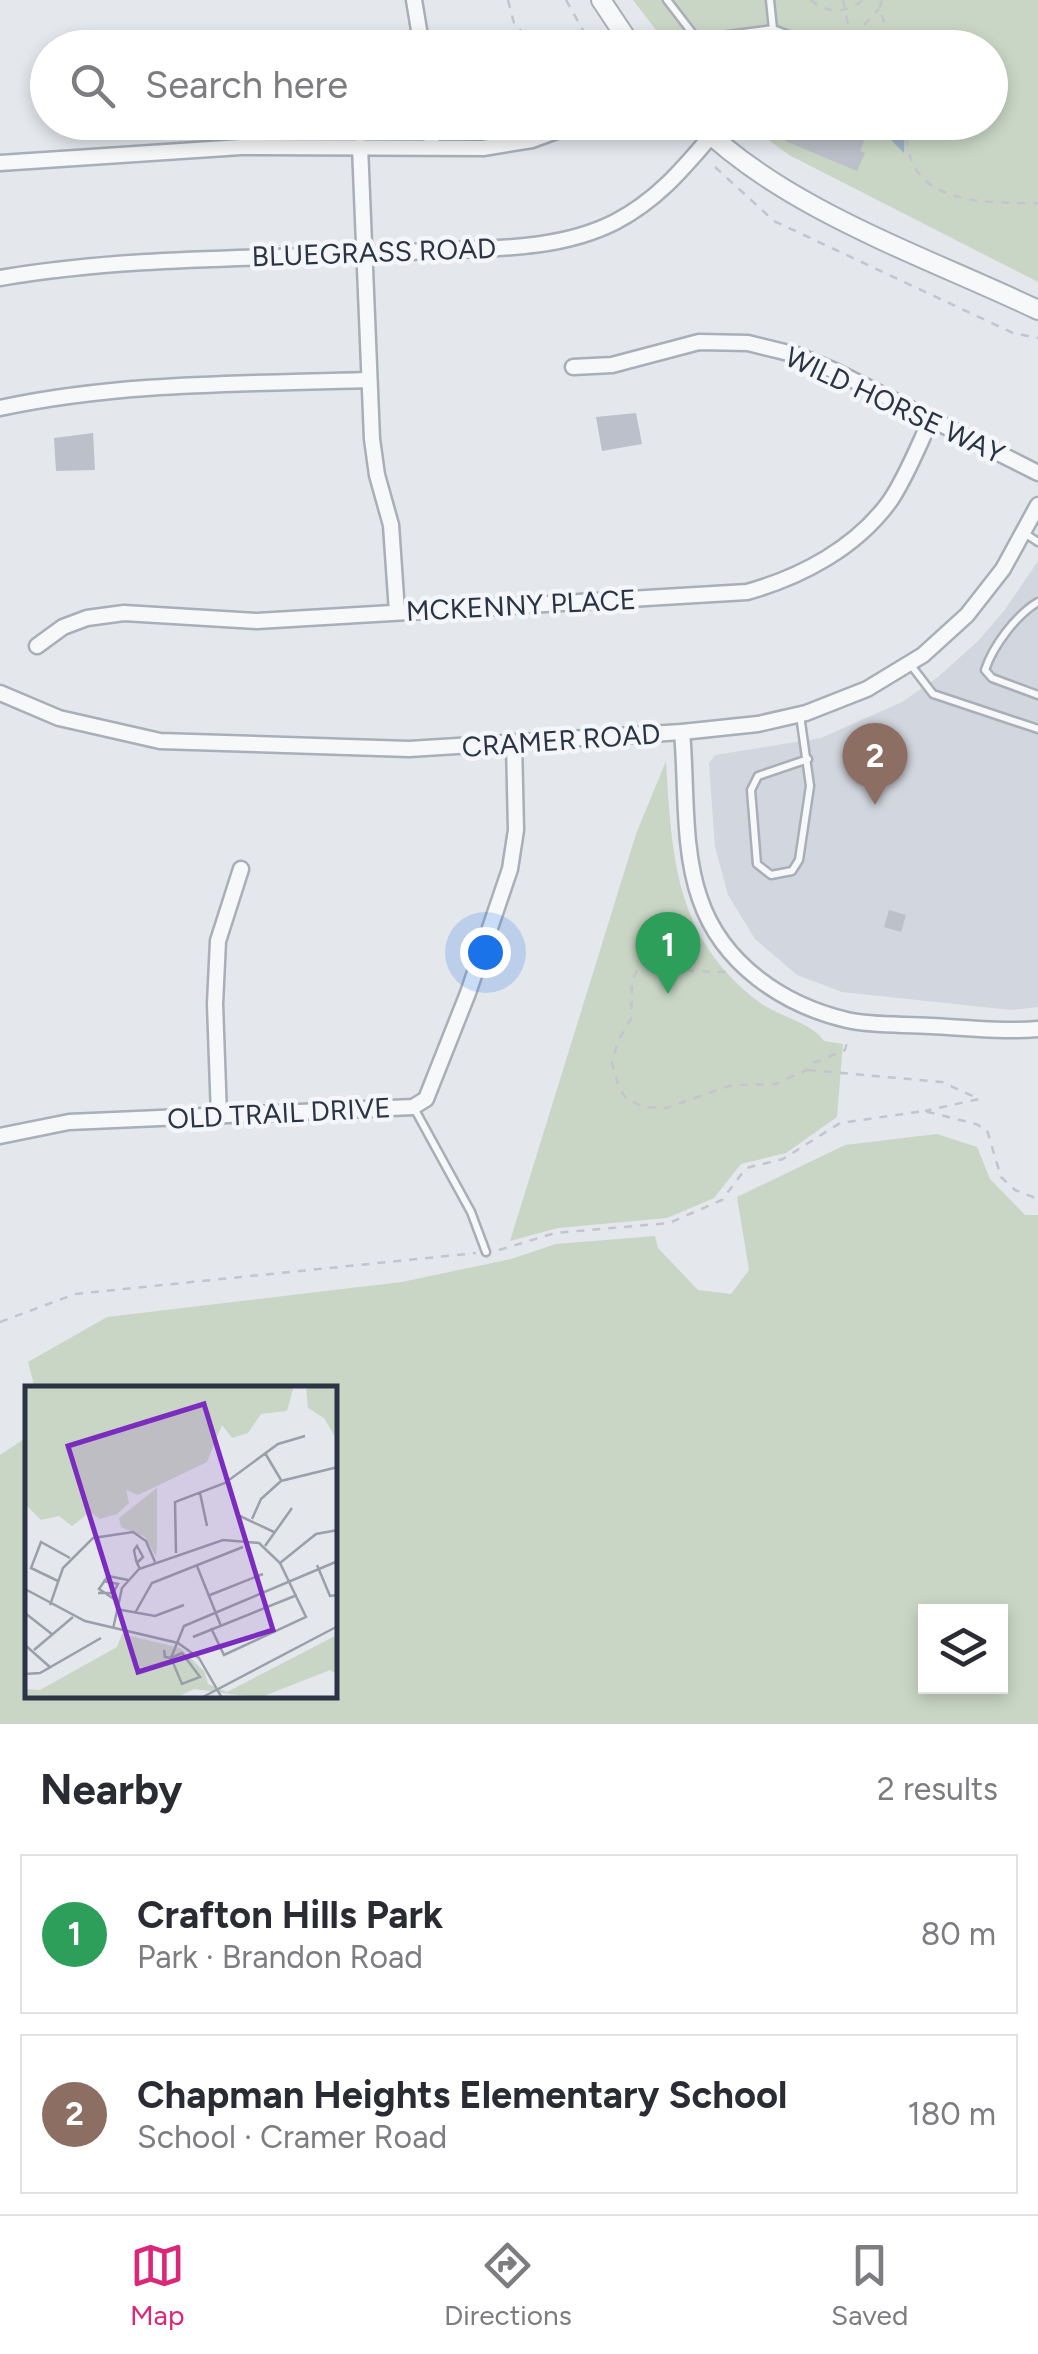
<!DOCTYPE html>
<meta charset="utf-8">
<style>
:root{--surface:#fff;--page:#f2f2f3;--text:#2b2b33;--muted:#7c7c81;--line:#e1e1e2;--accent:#db2777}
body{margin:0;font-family:Figtree,sans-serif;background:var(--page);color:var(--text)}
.controls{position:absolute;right:30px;bottom:30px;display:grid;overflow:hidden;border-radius:0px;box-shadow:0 5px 15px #0003}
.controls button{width:90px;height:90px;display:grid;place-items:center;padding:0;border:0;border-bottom:2px solid var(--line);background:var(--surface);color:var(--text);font:50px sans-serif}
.you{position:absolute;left:485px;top:952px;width:35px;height:35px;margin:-25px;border:8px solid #fff;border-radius:50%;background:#1a73e8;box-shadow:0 0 0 15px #1a73e833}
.badge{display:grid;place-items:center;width:65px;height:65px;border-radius:50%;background:var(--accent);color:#fff;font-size:32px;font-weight:700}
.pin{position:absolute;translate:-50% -82px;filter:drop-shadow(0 2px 5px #0008)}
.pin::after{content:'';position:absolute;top:52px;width:35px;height:30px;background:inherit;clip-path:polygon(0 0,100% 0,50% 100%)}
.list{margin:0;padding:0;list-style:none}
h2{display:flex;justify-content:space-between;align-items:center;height:130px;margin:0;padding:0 40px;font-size:42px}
h2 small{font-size:32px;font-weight:400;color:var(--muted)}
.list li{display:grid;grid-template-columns:65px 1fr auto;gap:30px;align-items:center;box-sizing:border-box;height:160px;margin:0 20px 20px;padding:0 20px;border:2px solid var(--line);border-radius:0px}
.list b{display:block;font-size:38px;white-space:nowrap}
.list p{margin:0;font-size:32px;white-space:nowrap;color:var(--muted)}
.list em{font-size:32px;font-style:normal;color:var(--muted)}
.icon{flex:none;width:55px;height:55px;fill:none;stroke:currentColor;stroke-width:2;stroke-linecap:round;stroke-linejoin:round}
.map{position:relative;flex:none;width:1038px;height:1724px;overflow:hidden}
.search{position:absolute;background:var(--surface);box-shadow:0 5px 15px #0003;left:30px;right:30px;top:30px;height:110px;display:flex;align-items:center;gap:25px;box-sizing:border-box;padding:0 35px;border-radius:55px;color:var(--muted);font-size:38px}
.sheet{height:490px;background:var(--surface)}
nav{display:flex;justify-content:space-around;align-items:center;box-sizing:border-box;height:140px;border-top:2px solid var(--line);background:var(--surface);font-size:28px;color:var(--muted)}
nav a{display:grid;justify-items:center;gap:5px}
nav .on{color:var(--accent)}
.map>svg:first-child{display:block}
.built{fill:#d2d6de}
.green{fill:#c9d6c5;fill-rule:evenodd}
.water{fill:#9fb4cc}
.building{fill:#bbc0ca}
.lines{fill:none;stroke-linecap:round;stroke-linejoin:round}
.service-casing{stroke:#a9aeb7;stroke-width:11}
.minor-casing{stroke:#a9aeb7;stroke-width:19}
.tertiary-casing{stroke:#a9aeb7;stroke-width:22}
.path{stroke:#c2c5cb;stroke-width:2.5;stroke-dasharray:8 8;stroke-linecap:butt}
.service{stroke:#f7f8fa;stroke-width:6}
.minor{stroke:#f7f8fa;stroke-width:14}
.tertiary{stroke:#f7f8fa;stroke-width:18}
.labels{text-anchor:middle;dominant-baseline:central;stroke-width:9;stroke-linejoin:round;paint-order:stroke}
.street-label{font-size:28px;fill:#2b3445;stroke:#f4f6f9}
.inset-road{fill:none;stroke:#9a9fa9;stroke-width:2.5}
.view{fill:#7b2cbf;fill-opacity:0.15;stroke:#7b2cbf;stroke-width:5}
.inset-edge{fill:none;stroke:#2b3445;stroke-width:5}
</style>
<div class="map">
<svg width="1038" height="1724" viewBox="0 0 1038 1724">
<rect width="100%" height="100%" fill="#e4e7ec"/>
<polygon class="built" points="1038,561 1038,1007 1011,1010 842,992 797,975 755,939 728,895 715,847 709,763 715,755 821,738 902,702 938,677 978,641 1004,611"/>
<g class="green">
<polygon points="633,0 1038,0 1038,282 789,155 745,123 990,122 990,48 669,47"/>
<path d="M666,761C672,859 675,938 759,1002C779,1017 811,1022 824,1041L843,1044L837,1117L786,1153L741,1164L714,1198L667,1218L558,1228L510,1241L636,834Z"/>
<path d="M937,1134L977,1147L990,1179L1025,1215H1038V1724H0V1455L27,1437L28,1696H335V1389H35L28,1362L107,1317L402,1282L511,1259L556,1244L655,1236L658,1248L698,1290L731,1294L749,1270L737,1197L845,1145ZM926,1612H1000V1686H926Z"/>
</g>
<polygon class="water" points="888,123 905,123 904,153 884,133"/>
<g class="building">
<polygon points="777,122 819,122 864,141 860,151 865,153 857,171 771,135"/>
<polygon points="636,413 642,444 602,451 596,417"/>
<polygon points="93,433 95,470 56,471 54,438"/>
<polygon points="889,910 906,915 901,932 884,927"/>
</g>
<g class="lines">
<g class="service-casing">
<g id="service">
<polyline points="667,0 697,39 773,29 822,48"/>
<polyline points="770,48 773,29 770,0"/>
<polyline points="717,134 736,122"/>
<polyline points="1023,532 1038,542"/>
<path d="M1038,602C1016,615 993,646 985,670L992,678L1038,695"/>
<polyline points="910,664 933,694 1038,729"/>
<polyline points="800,715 810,786 799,860 792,871 771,875 757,864 751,790 758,776 808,759"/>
<polyline points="414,1108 471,1212 486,1252"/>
</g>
</g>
<g class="minor-casing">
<g id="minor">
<polyline points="414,0 422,48"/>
<polyline points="430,122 432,147"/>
<polyline points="360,146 372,439 377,475 391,525 397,612"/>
<polyline points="0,163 241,147 483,148 532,140 573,125"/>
<path d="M0,278C141,254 285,260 427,251C489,248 558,251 615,222C656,201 682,170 711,136"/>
<polyline points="573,367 612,365 699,342 748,343 797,355 835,371 1038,473"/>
<path d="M0,408C120,382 245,384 367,380"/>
<path d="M37,646L63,627L87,618L124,613L257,621L747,592C801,577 856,548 890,501C907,476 919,444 932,417"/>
<polyline points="0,693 59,718 160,741 409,749 682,732 758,724 806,713 867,689 923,655 967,615 1003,569 1038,505"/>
<path d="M682,732C687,786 682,848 700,899C722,964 783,1005 847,1020C874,1026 904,1024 931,1026C967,1028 1002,1032 1038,1029"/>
<polyline points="219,1116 215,1004 218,941 241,869"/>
<polyline points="0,1136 69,1122 413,1107 426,1099 468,993 510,869 516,830 514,743"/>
</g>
</g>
<g class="tertiary-casing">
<g id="tertiary">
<polyline points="601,0 633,48"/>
<path d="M697,122C785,210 927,257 1038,310"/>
</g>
</g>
<g class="path">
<polyline points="508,0 514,23 537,48"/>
<polyline points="566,0 593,48"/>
<path d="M811,0C827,14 847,14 863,0"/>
<polyline points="843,0 853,48"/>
<polyline points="882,0 879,9 895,48"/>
<polyline points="842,48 879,9"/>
<polyline points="663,122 679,138"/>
<path d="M907,122C900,204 977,203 1038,203"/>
<polyline points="715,167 774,221 1013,333 1038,338"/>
<polyline points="726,972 692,971 656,958 639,966 632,981 631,1019 618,1041 612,1063 619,1088 626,1098 643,1107 666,1108 732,1085 775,1084 807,1070 813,1063 845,1050 848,1038"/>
<polyline points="808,1070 942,1082 979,1099 925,1111"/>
<polyline points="499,1250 555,1233 669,1223 722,1200 746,1168 783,1159 840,1123 924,1111 976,1124 987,1130 1001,1177 1015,1190 1038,1199"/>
<polyline points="0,1322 75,1294 476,1253"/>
</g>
<use href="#service" class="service"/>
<use href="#minor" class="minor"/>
<use href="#tertiary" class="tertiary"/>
</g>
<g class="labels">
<g class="street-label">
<text transform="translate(374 252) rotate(-2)">BLUEGRASS ROAD</text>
<text transform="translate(895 405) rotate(25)">WILD HORSE WAY</text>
<text transform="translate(521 605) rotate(-3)">MCKENNY PLACE</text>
<text transform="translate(561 740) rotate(-4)">CRAMER ROAD</text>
<text transform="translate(279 1113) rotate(-3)">OLD TRAIL DRIVE</text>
</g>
</g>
<g transform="translate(25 1386)">
<rect width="312" height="312" fill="#e4e7ec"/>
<path d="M0,1H268V3L262,25L236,28L223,47L207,52L197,39L182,76L113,109L101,104L104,117L92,128L75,133L65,126L47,140L34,130L16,134L0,118ZM281,1H312V54L299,32L283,22ZM132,102V161L131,171L120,151L96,141L94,132ZM97,248L155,262L179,285L183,298L202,306L312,249V288L305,284L234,312L169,303L151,312H0V303L15,304L92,261Z" fill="#c9d6c5"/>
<path class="inset-road" d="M240,67L256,94M175,107L182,140M215,130L249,146M227,133L236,113L256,95L313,81M240,160L267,122M151,167L150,116L200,97L253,58L280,50M112,177L118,171L112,160L109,164L111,174L112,177L115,183M255,177L291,148L313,144M292,179L305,210L313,209M172,180L196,240M33,195L6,182L16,156L45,172M0,203L60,235L153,257L174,272L197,312M73,207H88L93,198L78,195M185,209L238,188M92,215L74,203L83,190L103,194M25,219L38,182L68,152L108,146L121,155L130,176M91,223L130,230L159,219M0,227L28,249M110,227L127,197L218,161M88,243L97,202L114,183L198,154L234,157L255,177L281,231L199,269L186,242M168,251L272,209M0,259L26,282M9,264L48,231M139,264L140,271L146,272L157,267L175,291L157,298L146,272L159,240L313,175M0,288L15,287L76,252M176,312L313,240"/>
<path class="view" d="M179,18L248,244L113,286L43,60Z"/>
<rect width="312" height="312" class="inset-edge"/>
</g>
</svg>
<div class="controls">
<button><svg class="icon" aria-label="layers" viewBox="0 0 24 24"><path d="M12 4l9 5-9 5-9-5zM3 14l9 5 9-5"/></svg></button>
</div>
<div class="you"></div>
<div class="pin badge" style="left:668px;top:994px;background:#2e9e5b">1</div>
<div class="pin badge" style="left:875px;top:805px;background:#8d6e63">2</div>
<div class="search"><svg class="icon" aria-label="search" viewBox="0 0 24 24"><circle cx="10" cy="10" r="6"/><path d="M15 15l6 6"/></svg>Search here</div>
</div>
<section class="sheet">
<h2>Nearby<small>2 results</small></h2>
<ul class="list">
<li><span class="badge" style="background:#2e9e5b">1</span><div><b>Crafton Hills Park</b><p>Park · Brandon Road</p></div><em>80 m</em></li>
<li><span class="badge" style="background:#8d6e63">2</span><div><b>Chapman Heights Elementary School</b><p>School · Cramer Road</p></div><em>180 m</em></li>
</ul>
</section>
<nav>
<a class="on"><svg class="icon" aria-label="map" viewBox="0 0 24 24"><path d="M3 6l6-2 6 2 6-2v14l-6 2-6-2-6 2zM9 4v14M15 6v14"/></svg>Map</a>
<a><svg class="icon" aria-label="directions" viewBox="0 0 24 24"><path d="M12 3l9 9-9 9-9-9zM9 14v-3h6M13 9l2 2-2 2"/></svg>Directions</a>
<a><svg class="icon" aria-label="saved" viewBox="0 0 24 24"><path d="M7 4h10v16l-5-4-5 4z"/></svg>Saved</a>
</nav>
